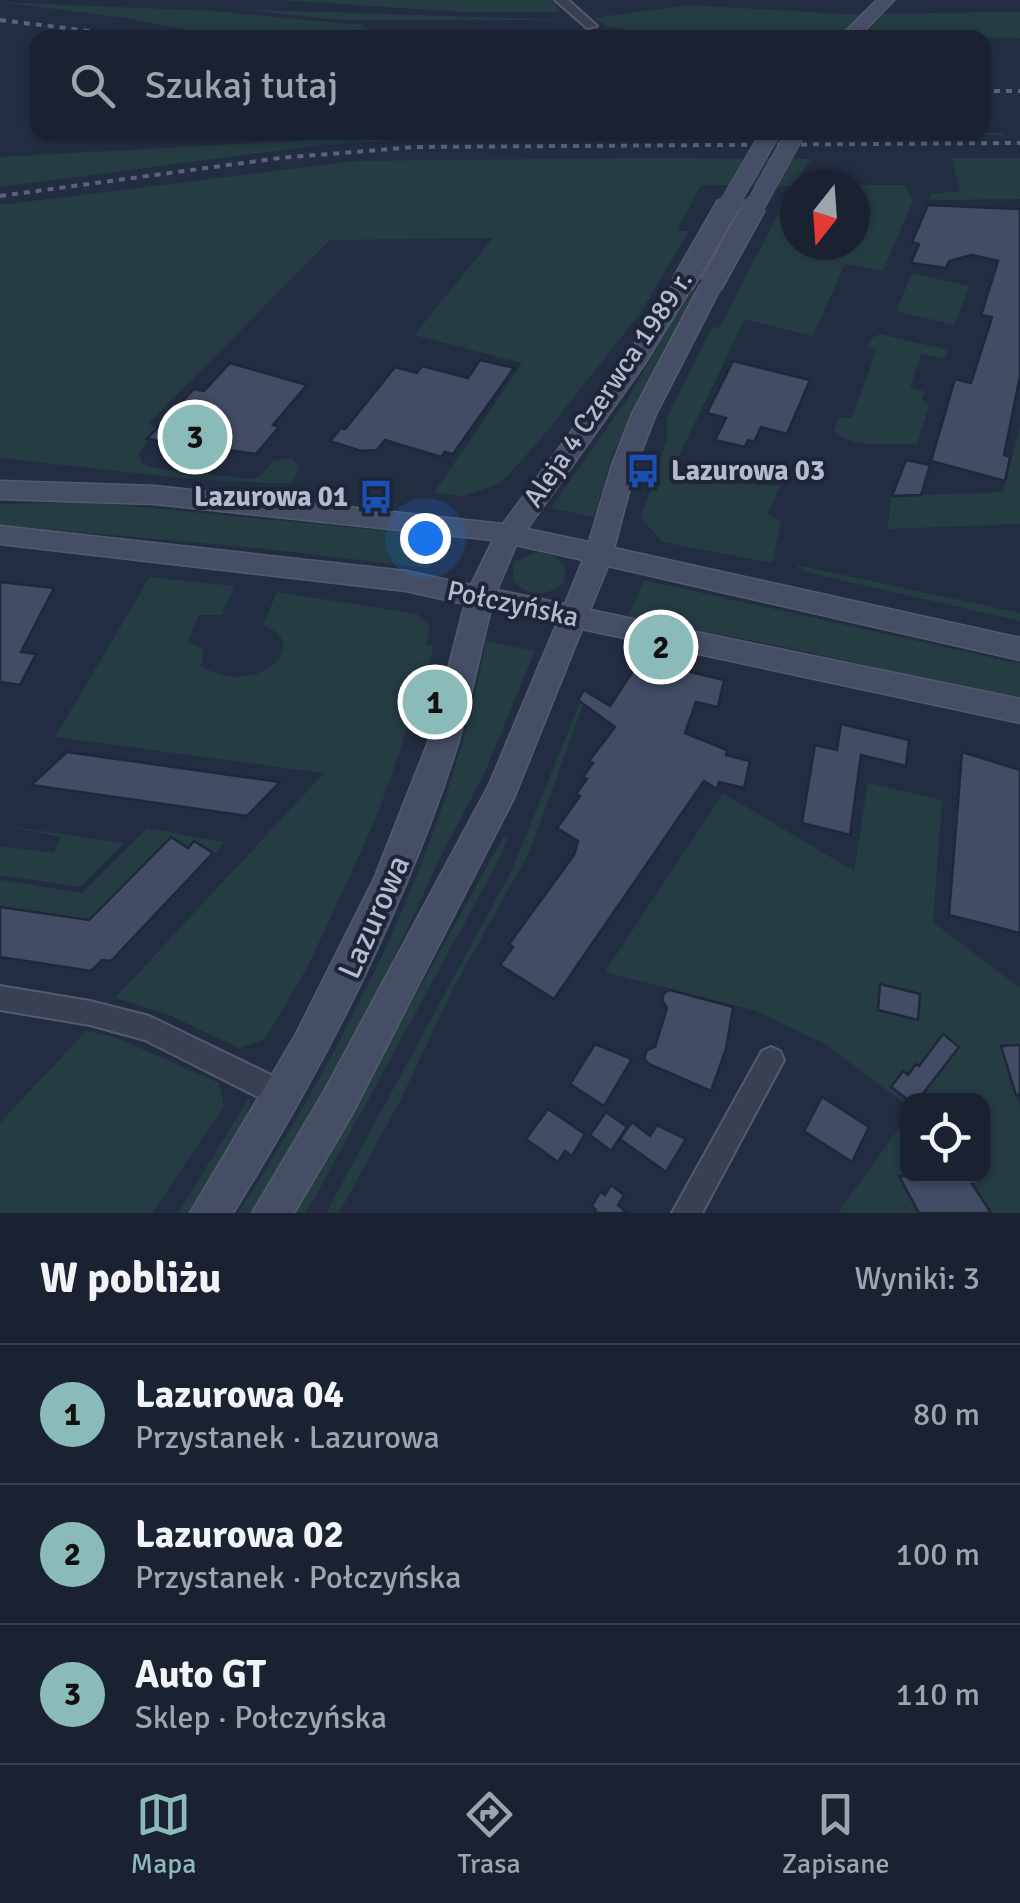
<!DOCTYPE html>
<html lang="pl">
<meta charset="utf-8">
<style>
:root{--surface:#1a2232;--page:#232a3a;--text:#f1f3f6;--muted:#9fa4ac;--line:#383f4d;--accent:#8bbbb9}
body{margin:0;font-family:Signika,sans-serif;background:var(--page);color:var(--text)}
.controls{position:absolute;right:30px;bottom:30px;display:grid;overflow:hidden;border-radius:20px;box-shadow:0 2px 8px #0004}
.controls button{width:90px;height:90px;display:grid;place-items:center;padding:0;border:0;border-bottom:2px solid var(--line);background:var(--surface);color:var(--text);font:50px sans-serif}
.compass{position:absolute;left:780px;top:170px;width:90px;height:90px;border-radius:50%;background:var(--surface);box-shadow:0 2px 8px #0004;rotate:197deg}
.you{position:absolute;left:425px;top:538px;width:35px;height:35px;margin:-25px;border:8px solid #fff;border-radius:50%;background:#1a73e8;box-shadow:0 0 0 15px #1a73e833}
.badge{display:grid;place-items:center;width:65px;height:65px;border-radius:50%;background:var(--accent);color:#111;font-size:32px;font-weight:700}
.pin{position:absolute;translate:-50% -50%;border:5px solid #fff;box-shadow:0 2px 10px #0006}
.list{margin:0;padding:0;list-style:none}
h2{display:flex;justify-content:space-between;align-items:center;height:130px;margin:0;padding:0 40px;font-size:42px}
h2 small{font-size:32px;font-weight:400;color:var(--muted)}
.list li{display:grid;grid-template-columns:65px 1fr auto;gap:30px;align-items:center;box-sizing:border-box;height:140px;padding:0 40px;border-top:2px solid var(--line)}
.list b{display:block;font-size:38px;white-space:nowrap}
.list p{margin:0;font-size:32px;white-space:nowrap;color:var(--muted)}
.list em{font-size:32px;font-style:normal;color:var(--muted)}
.icon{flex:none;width:55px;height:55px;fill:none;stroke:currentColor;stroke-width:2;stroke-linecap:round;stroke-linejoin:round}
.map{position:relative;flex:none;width:1020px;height:1213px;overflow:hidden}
.search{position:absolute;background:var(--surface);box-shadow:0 2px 8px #0004;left:30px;right:30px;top:30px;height:110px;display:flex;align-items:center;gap:25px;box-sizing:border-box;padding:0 35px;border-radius:20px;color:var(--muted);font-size:38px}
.sheet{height:550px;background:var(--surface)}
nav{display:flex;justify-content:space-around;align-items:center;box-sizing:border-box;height:140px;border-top:2px solid var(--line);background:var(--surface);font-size:28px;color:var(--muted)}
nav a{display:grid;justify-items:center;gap:5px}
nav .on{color:var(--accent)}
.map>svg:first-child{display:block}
.green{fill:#253c43}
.building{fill:#424c64;stroke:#1f2739;stroke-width:2.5}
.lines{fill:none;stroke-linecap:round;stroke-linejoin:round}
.street-casing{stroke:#535b6c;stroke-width:4}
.secondary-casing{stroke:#535b6c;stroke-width:3}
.street{fill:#384051;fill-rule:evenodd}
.secondary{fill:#454e65;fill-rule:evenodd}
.rail{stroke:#5a6379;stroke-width:4;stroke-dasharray:6 6;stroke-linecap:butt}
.secondary-bridge-far1-casing{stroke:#535b6c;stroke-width:20;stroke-linecap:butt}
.secondary-bridge-casing{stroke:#535b6c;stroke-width:25;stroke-linecap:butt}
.secondary-bridge-far1{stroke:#454e65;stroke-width:18}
.secondary-bridge{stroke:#454e65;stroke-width:22}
.labels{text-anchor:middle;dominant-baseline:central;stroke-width:8;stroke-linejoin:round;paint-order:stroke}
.street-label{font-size:28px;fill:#b5bbcc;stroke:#1d2537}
.poi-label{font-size:28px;font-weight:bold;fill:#b5bbcc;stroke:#1d2537;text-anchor:start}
.near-street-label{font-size:32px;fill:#b5bbcc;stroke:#1d2537}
</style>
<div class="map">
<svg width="1020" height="1213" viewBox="0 0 1020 1213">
<rect width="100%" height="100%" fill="#232d42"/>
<g class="green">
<polygon points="280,0 551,0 561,12 462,12"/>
<polygon points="0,2 212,11 362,25 369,30 361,37 223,37 126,18"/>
<polygon points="689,5 843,14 1020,12 1020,38 637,32 609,27 593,18"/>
<polygon points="234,9 572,20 338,20"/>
<polygon points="425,133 1003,133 1004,135 640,137"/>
<polygon points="346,138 438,138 322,145 0,187 0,157"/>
<polygon points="641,158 811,159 794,185 795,245 855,245 855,185 904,185 913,200 883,271 845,264 813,336 745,319 668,478 780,486 767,514 781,522 772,563 663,542 641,518 667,439 667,417 712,327 719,328 793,186 701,185 677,231 689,231 641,312 540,440 501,483 462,496 434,493 522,363 414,335 493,238 330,240 148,424 157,428 139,453 142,463 154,468 250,479 260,476 273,461 292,458 299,467 292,484 188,479 0,458 0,205 354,161"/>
<polygon points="952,158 1020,158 1020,199 930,200 931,194 960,191"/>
<polygon points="912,273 969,286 954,325 896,311"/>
<polygon points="690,291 699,291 613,453 594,517 551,508 630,395"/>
<path d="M880,334L947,350L945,359L921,354L910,387L925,392L922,400L929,406L917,444C892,443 852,449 834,431L839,417L851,418L877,350L867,347L872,338Z"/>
<polygon points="1020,426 1020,524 887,529 892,496 1003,492"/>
<polygon points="88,502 439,536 428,568 257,548 0,525 0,504"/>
<path d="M537,552L554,556L565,566L564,582C548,597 528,597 513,581L514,562Z"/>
<polygon points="796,565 1020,613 1020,621 805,572"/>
<path d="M150,577L234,586L222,615H199L188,641L204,650L201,666C255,700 316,645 263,625L277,592L417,614L430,627L426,644L433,646L429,666L377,816L309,964L265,1039L239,1048L167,1014L115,998L324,773L55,737Z"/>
<polygon points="644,580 1020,664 1020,700 785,647 628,617"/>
<path d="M486,641L535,651L484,774L441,856L367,1015L254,1213H238C350,1040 448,846 486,641Z"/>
<polygon points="580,702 583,705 530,851 454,987 401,1099 339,1213 326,1213 513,868"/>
<polygon points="868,783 942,800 933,922 1020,988 1020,1045 1002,1047 1020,1108 1020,1213 991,1213 967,1176 982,1176 982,1100 908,1100 907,1105 825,1044 756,1011 605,972 723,793 854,871"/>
<polygon points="0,825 124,843 80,887 0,875 0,846 54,853 61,837"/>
<polygon points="147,828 224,842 215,854 195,841 188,848 171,837 89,920 0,907 0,880 82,893"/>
<polygon points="504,836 508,837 500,858 315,1197 305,1213 295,1213"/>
<polygon points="86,1031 115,1037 219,1083 224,1107 152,1213 0,1213 0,1123"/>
<polygon points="249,1098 249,1113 188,1213 178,1213"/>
<polygon points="907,1117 907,1173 899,1177 919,1213 838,1213"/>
</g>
<g class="building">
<polygon points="928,205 1020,209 1020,376 1004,455 1010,457 1005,481 931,461 955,379 971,383 992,317 981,315 998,261 972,255 949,261 946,268 911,263 919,244 912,242"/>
<polygon points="480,360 514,368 453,454 445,452 441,457 385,440 377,450 361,451 330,441 341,428 345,429 395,367 417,373 422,366 468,378"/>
<polygon points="733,361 810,380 787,434 761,427 754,442 748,440 745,447 715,440 726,418 707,413"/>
<polygon points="230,363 307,385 273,425 279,427 256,454 147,439 194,389 204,391"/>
<polygon points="906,460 930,465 921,495 892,496"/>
<polygon points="0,582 54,588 21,652 36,654 20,685 0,682"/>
<polygon points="644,661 724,680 718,707 696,702 685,733 727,750 726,755 750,761 744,788 719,782 717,789 704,781 554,999 500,965 513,947 509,944 574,855 578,841 557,828 580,796 576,794 587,779 583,777 593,763 589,761 615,727 578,700 584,690 610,706 638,663"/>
<polygon points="841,724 909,740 906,766 861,755 850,835 802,823 815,745 837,750"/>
<polygon points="67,752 280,782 247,816 31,785"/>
<polygon points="962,752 1020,770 1020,933 949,915"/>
<polygon points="171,837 188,848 194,841 213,853 111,961 102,960 91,971 0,957 0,907 89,920"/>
<polygon points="880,984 920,994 918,1020 878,1010"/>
<polygon points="670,990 733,1007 726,1049 711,1091 649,1064 644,1058 647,1050 655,1047 667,1008 662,1000 664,993"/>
<polygon points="943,1034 959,1047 918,1100 908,1100 891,1087 903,1071 908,1075 916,1064 919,1066"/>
<polygon points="595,1044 632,1059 604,1106 570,1084"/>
<polygon points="1020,1045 1020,1094 1016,1095 1001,1046"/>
<polygon points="822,1097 869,1127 852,1162 804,1131"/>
<polygon points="548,1109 585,1134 572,1156 565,1151 558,1162 526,1139"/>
<polygon points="606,1112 627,1127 611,1151 590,1135"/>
<polygon points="632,1122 650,1136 657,1125 686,1139 666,1172 620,1139"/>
<polygon points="899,1176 967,1176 991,1213 919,1213"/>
<polygon points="611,1185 624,1195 618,1205 627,1213 594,1213 596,1210 592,1206 600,1192 605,1195"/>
</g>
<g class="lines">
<g class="street-casing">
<g id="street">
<polygon points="555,0 568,0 597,26 587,28"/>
<polygon points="0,986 90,1001 149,1016 294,1086 298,1096 294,1106 284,1110 145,1040 90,1025 0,1010"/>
<polygon points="771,1047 780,1051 784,1060 702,1213 672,1213 762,1051"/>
</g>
</g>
<g class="secondary-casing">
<g id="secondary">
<polygon points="877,0 894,0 857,38 839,38"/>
<path d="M682,279L693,285L644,365L527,529L589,542L612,465L632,414L700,285L711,279L718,281L722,285L656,414L636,465L614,548L1020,638V660L608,566L590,610L1020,699V723L582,629L514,798L351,1116L294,1213H252L325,1090L489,785L557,623L491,609C478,658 470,708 454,756C401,917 322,1070 233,1213H190L295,1036L374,879L431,735L465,604L406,591L0,544V526L406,571L471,585L493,540L155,504L0,499V481L155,486L503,524L628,355L675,281ZM516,545L583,560L565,604L497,590Z"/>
</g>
</g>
<use href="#street" class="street"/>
<use href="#secondary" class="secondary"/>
<g class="rail">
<polyline points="0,20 147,38"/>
<polyline points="982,91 1020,91"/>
<polyline points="0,196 280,158 415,147 1020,143"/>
</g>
<g class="secondary-bridge-far1-casing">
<g id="secondary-bridge-far1">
<polyline points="727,208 771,132"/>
<polyline points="754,208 796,132"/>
</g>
</g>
<g class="secondary-bridge-casing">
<g id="secondary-bridge">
<polyline points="682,285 728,205"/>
<polyline points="711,285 755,205"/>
</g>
</g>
<use href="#secondary-bridge-far1" class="secondary-bridge-far1"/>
<use href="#secondary-bridge" class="secondary-bridge"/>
</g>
<defs>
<g id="bus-bare" transform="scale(2.7)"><path d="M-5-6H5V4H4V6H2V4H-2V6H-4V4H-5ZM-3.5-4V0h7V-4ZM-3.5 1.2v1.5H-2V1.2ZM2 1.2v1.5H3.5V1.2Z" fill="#1a4fb4" stroke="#1d2537" stroke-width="2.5" paint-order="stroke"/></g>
</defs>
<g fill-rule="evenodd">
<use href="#bus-bare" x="643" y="471"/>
<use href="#bus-bare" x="376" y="497"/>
</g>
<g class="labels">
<g class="street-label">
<text transform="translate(608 389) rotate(-56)">Aleja 4 Czerwca 1989 r.</text>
<text transform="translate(513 604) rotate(12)">Połczyńska</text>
</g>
<g class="poi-label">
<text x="671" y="471">Lazurowa 03</text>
<text x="348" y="497" text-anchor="end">Lazurowa 01</text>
</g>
<g class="near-street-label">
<text transform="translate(374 917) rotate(-66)">Lazurowa</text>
</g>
</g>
</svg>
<div class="controls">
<button><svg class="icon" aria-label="locate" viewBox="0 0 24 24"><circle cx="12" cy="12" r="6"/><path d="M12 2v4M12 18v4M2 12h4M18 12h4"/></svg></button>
</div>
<svg class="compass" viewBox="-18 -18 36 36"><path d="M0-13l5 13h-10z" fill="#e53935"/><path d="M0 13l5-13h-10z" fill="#9fa4ac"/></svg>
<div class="you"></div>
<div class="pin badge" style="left:435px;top:702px">1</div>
<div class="pin badge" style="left:661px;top:647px">2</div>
<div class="pin badge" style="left:195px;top:437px">3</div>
<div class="search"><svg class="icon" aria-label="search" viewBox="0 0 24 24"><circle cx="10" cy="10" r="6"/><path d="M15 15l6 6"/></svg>Szukaj tutaj</div>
</div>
<section class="sheet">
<h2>W pobliżu<small>Wyniki: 3</small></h2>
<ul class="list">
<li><span class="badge">1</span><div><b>Lazurowa 04</b><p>Przystanek · Lazurowa</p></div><em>80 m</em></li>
<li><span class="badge">2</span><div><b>Lazurowa 02</b><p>Przystanek · Połczyńska</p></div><em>100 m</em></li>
<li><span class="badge">3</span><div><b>Auto GT</b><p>Sklep · Połczyńska</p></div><em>110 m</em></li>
</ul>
</section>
<nav>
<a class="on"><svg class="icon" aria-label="map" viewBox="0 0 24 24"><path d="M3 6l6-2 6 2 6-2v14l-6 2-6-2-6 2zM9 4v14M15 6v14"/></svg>Mapa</a>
<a><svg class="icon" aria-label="directions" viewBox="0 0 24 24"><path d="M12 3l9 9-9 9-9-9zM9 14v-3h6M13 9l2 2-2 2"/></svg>Trasa</a>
<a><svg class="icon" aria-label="saved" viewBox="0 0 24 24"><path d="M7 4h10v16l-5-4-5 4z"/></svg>Zapisane</a>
</nav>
